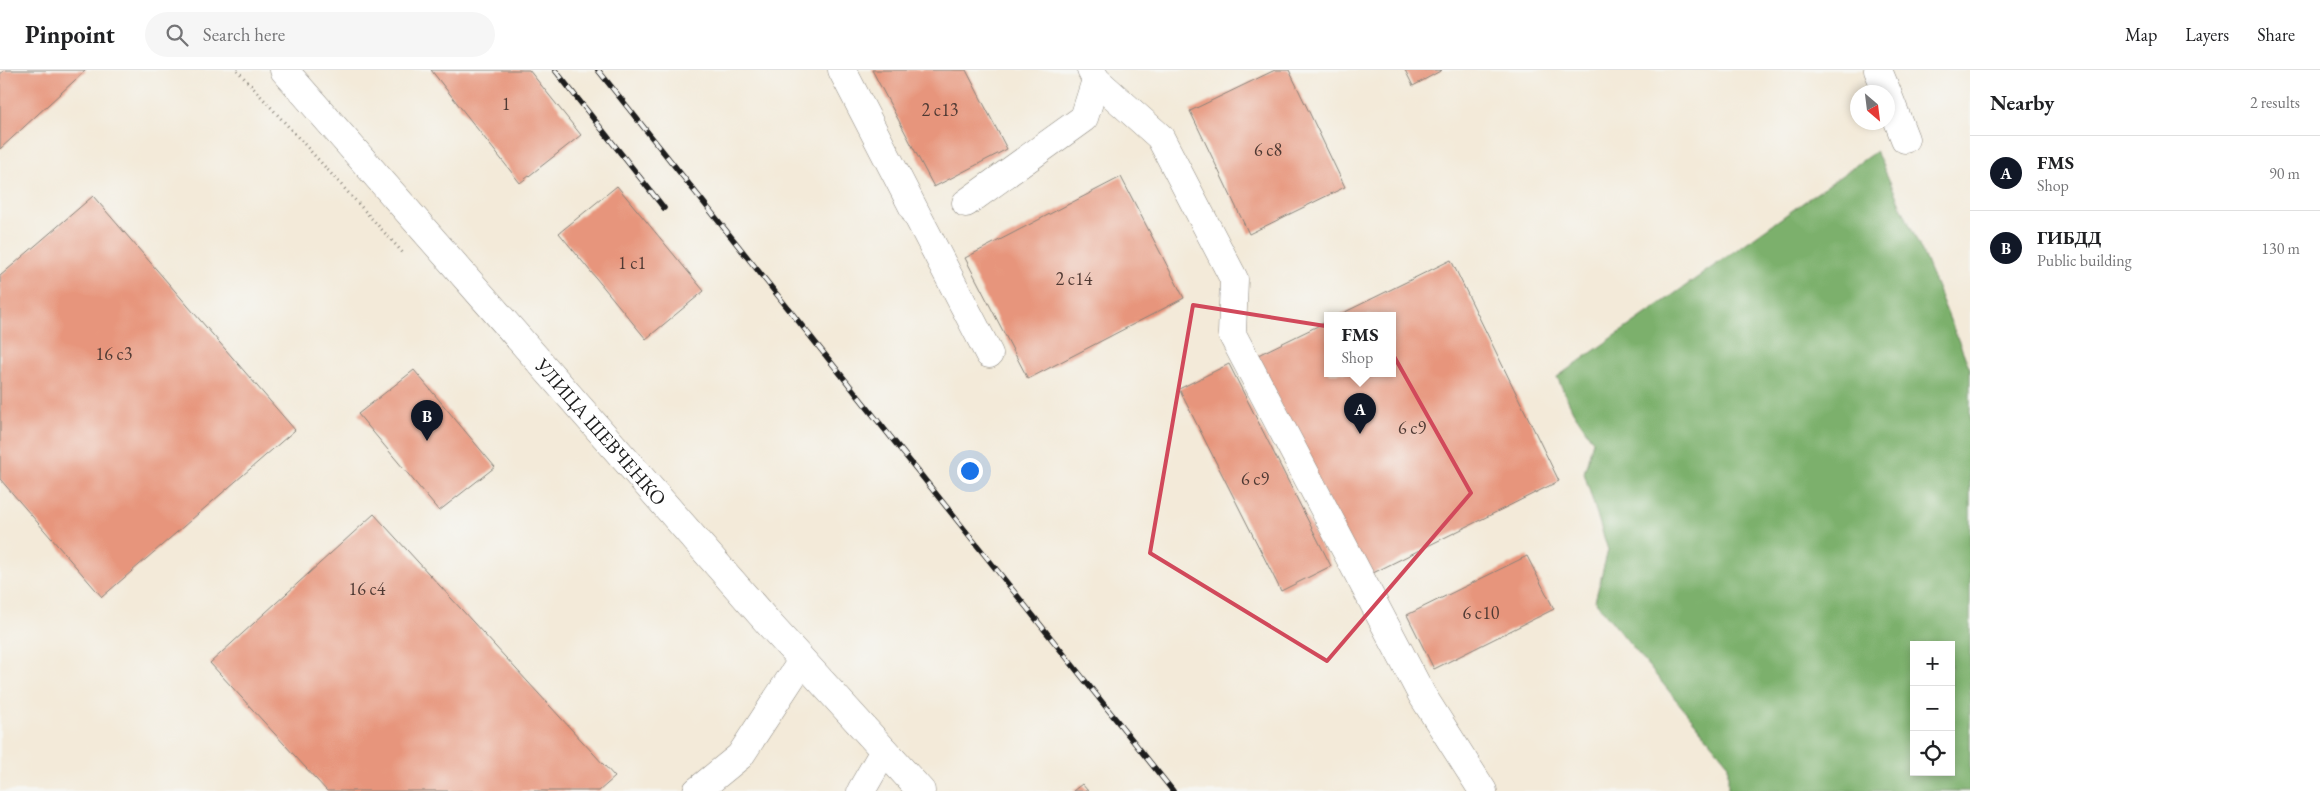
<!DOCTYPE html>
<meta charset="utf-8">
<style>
:root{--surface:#fff;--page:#f6f6f6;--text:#202124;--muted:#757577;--line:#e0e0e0;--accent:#111827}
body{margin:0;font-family:"EB Garamond",serif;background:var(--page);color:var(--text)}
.controls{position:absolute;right:15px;bottom:15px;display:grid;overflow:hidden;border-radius:0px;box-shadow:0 2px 8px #0003}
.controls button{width:45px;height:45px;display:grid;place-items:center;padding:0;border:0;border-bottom:1px solid var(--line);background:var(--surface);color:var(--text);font:25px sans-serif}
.compass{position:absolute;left:1850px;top:15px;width:45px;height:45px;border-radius:50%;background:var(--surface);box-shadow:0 2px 8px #0003;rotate:152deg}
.you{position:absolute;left:969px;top:400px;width:18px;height:18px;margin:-12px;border:4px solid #fff;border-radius:50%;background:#1a73e8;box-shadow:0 0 0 8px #1a73e833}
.badge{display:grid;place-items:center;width:32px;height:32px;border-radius:50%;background:var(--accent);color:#fff;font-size:16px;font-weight:700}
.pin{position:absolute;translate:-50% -41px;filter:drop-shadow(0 1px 2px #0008)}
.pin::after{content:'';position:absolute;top:26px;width:18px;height:15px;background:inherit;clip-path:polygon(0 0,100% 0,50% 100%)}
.popup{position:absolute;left:1324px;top:242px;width:72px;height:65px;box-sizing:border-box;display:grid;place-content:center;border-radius:0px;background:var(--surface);filter:drop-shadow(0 1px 4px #0005);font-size:16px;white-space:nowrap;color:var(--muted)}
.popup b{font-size:19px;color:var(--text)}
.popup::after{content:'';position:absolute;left:50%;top:100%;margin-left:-10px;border:10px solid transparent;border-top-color:var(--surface)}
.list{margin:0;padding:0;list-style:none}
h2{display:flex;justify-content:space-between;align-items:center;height:65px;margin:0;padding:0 20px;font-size:21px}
h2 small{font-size:16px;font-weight:400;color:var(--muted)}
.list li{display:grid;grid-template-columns:32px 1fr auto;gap:15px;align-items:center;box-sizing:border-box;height:75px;padding:0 20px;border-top:1px solid var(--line)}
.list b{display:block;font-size:19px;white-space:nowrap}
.list p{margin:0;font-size:16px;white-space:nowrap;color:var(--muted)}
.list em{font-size:16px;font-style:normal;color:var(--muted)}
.icon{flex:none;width:28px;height:28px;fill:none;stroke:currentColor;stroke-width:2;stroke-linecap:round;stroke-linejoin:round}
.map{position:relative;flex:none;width:1970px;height:721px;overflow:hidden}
header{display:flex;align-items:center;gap:30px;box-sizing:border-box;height:70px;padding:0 25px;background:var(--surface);border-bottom:1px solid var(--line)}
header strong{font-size:24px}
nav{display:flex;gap:28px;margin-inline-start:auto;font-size:18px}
.search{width:350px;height:45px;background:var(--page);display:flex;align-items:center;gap:12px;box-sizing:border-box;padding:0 18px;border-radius:28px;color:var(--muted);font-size:19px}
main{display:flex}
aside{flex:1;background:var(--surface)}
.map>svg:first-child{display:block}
.forest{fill:#7cb06c;stroke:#4c6644;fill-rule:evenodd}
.building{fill:#e7957b}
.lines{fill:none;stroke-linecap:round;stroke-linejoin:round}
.minor-casing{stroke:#88837a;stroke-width:29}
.path{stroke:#88837a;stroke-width:3;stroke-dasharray:1 4;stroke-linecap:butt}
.minor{stroke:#fff;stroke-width:28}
.rail-casing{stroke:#1c1c1c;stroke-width:5.5}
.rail{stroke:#f6f6f2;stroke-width:4;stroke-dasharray:11;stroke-linecap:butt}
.marked{fill:none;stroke:#d1495b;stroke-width:4;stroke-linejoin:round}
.labels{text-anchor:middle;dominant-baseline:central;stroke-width:4.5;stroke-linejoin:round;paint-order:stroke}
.number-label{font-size:18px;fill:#4f3a34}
.street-label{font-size:20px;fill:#1c1c1c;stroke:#f6f6f2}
</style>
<header>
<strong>Pinpoint</strong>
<div class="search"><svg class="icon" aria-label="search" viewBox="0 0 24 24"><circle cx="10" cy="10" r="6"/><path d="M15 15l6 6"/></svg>Search here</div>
<nav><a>Map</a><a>Layers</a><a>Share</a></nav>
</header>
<main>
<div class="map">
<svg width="1970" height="721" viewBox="0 0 1970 721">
<rect width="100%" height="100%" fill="#f6f6f2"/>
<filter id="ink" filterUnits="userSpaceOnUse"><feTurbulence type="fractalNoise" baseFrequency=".02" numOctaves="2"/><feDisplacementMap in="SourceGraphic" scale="10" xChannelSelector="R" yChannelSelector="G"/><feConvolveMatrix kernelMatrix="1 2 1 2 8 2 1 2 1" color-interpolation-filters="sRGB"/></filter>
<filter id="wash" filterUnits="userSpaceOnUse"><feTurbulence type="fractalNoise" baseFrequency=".0096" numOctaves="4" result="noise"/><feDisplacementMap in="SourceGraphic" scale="20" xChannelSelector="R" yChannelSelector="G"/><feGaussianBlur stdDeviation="1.12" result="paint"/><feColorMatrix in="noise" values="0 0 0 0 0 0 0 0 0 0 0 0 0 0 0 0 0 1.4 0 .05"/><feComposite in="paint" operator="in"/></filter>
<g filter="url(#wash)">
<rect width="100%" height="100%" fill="#f3ead9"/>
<path class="forest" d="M1876,81L1926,191L1970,299V721H1728V693L1595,531L1608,480L1584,403L1593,371L1573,341L1557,307ZM1914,575H1951V702H1914Z"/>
<g id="blocks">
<g class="building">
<polygon points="5,0 86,0 0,79 0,4"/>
<polygon points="431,0 529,0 581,65 520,113"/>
<polygon points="872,0 966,0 1007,79 934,117"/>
<polygon points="1275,0 1289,0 1345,117 1249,164 1190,41"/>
<polygon points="1405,0 1442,0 1413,16"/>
<polygon points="1121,107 1184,228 1028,309 965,188"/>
<polygon points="617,116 704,221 646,269 559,163"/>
<polygon points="93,126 295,360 102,527 0,409 0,206"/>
<polygon points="1451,190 1559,411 1365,507 1256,286 1328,251 1328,303 1392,303 1392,245 1339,245"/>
<polygon points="1229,294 1331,496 1281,521 1179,319"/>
<polygon points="414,300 495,397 439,441 358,344"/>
<polygon points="374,444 615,707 599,721 327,721 210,593"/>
<polygon points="1527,486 1554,539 1434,599 1407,545"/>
<polygon points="1082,714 1088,721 1073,721"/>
</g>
</g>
</g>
<g filter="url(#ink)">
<use href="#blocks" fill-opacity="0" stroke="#88837a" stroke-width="1"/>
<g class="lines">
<g class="minor-casing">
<g id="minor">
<path id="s1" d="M284,0L771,556L921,721"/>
<polyline points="842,0 989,284"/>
<polyline points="1091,0 1096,10 1160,67 1234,209 1232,264 1422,625 1483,721"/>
<polyline points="1878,0 1887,22"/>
<polyline points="1888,25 1905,69"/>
<polyline points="966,133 1084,48 1096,10"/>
<polyline points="697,721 740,686 802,591"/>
<polyline points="861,721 884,681"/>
</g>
</g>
<polyline class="path" points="237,0 403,183"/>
<use href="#minor" class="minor"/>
<g class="rail-casing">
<g id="rail">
<polyline points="555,0 664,138"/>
<polyline points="598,0 1173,721"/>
</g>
</g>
<use href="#rail" class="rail"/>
</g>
</g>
<path class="marked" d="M1193,235L1382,265L1471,423L1327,591L1150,483Z"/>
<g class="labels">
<g class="number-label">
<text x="506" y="33">1</text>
<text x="940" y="39">2 с13</text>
<text x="1268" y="79">6 с8</text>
<text x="632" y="192">1 с1</text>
<text x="1074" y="208">2 с14</text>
<text x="114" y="283">16 с3</text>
<text x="1412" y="357">6 с9</text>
<text x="1255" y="408">6 с9</text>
<text x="367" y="518">16 с4</text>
<text x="1481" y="542">6 с10</text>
</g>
<g class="street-label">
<text stroke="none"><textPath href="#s1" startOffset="481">УЛИЦА ШЕВЧЕНКО</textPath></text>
</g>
</g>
</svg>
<div class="controls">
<button>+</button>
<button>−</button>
<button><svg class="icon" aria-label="locate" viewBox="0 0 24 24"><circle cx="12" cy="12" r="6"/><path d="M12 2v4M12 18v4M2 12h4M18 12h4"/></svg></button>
</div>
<svg class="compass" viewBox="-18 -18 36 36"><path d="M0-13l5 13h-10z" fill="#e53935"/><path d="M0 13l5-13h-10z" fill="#757577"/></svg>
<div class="you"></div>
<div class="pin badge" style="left:1360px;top:364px">A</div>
<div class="popup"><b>FMS</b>Shop</div>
<div class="pin badge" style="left:427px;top:371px">B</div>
</div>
<aside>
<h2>Nearby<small>2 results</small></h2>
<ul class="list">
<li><span class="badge">A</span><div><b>FMS</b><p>Shop</p></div><em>90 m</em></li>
<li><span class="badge">B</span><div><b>ГИБДД</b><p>Public building</p></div><em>130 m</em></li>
</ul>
</aside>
</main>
